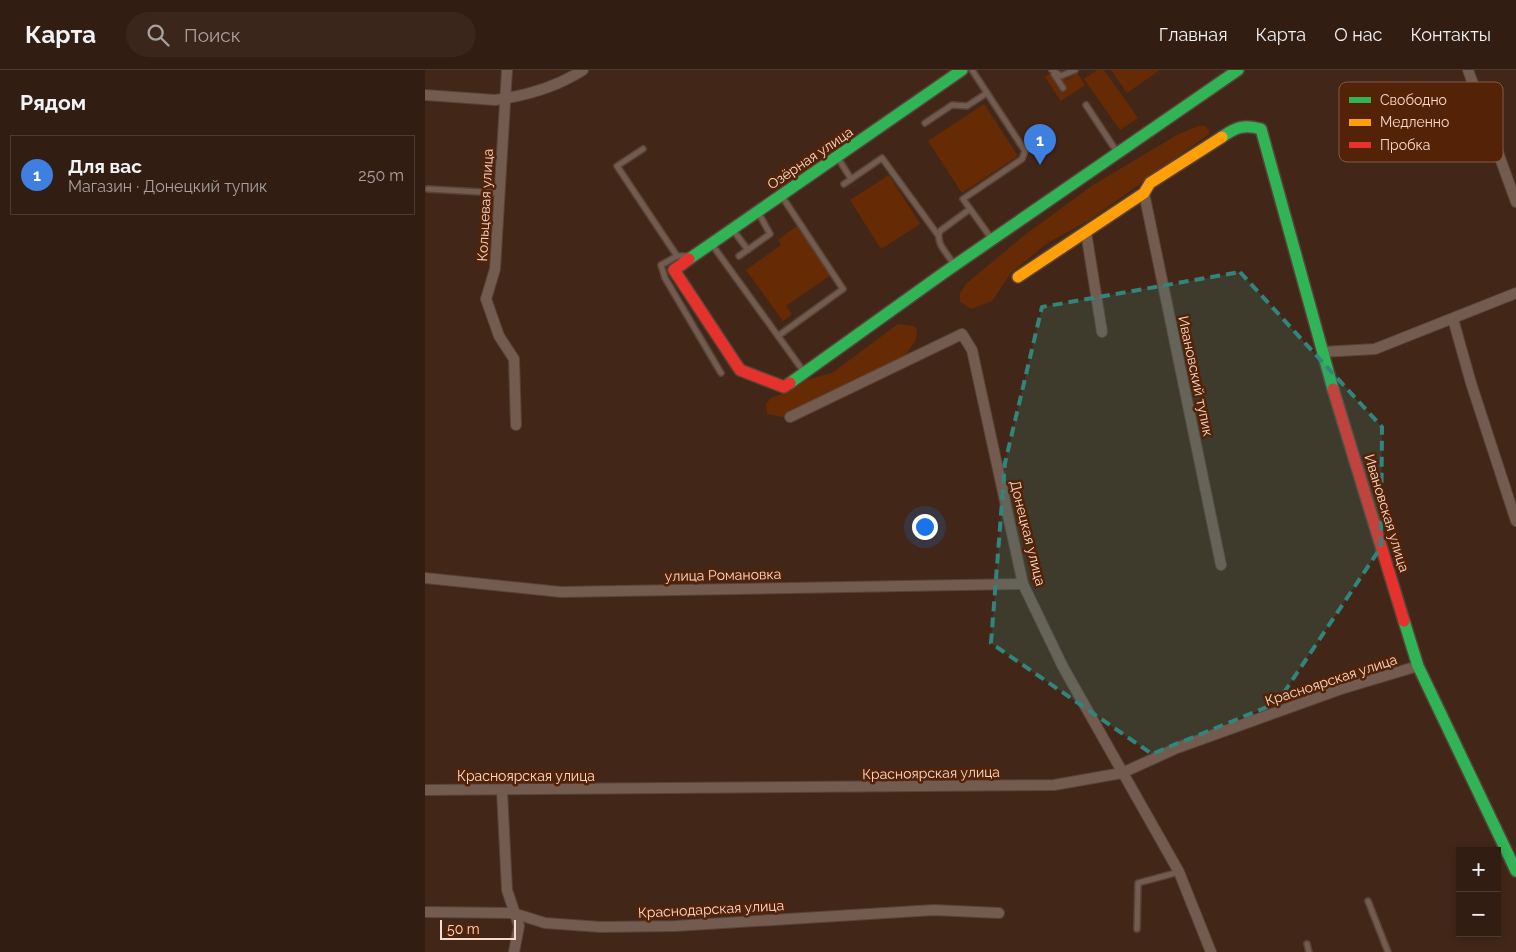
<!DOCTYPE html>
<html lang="ru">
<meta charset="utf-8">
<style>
:root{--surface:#321d12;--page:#3a261b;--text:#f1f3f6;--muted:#a8a29f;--line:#4d3b32;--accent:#ba9b8d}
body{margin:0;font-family:Raleway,sans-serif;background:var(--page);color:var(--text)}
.controls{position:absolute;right:15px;bottom:15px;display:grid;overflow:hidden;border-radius:0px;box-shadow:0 2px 8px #0003}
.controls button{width:45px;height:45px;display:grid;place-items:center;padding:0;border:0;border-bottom:1px solid var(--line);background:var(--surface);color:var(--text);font:25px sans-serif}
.scale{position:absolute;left:15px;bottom:12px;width:76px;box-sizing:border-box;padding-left:5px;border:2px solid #fadacc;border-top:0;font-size:14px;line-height:18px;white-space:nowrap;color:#fadacc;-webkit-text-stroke:4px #532207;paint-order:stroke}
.you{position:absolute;left:499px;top:456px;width:18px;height:18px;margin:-12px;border:4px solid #fff;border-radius:50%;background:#1a73e8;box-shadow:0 0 0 8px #1a73e833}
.badge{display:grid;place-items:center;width:32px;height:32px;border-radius:50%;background:var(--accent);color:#fff;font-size:16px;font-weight:700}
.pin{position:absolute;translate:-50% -41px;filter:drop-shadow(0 1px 2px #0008)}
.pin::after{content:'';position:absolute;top:26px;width:18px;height:15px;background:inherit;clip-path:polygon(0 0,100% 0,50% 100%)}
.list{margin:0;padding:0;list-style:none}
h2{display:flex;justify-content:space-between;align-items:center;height:65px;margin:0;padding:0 20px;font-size:21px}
h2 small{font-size:16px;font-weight:400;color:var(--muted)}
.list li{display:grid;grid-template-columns:32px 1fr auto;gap:15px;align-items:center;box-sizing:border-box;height:80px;margin:0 10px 10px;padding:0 10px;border:1px solid var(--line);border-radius:0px}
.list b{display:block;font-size:19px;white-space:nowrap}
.list p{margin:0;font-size:16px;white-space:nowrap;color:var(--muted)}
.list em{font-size:16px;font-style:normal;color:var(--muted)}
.icon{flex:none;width:28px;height:28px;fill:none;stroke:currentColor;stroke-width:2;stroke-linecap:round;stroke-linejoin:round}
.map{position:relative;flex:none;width:1091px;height:882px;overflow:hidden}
header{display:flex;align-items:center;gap:30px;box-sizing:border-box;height:70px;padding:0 25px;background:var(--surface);border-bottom:1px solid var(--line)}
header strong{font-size:24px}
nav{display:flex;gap:28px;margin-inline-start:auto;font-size:18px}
.search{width:350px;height:45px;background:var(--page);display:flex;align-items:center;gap:12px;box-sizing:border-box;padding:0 18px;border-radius:28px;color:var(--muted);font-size:19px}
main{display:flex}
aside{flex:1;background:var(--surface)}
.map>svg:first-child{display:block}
.green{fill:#662a05}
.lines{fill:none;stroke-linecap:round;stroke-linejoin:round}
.lane-casing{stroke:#584339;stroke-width:8}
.street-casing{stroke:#584339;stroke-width:12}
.fast-casing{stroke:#584339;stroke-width:14}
.slow-casing{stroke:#584339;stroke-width:14}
.jam-casing{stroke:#584339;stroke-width:14}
.lane{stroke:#735b4f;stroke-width:5}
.street{stroke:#735b4f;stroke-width:10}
.fast{stroke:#30b455;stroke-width:11}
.slow{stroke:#ff9f0a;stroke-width:11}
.jam{stroke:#e5322d;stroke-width:11}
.marked{fill:#32857c;fill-opacity:0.2;stroke:#32857c;stroke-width:4;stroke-dasharray:10 6;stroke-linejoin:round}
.labels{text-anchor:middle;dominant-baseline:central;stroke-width:5;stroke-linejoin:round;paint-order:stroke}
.street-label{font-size:14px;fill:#fadacc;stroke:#532207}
.key{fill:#532207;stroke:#855942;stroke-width:1}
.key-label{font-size:14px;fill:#fadacc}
</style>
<header>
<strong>Карта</strong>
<div class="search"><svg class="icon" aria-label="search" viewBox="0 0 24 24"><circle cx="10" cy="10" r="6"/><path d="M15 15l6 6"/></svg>Поиск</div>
<nav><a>Главная</a><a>Карта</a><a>О нас</a><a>Контакты</a></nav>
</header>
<main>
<aside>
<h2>Рядом<small></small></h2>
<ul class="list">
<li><span class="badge" style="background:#3f7fe0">1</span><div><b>Для вас</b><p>Магазин · Донецкий тупик</p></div><em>250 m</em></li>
</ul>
</aside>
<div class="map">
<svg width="1091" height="882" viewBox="0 0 1091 882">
<rect width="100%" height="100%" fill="#422718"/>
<g class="green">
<polygon points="630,0 634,0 641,10 652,3 660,15 636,31 620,7"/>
<polygon points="672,0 679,0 713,48 695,60 659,9"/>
<polygon points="686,0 735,0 702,23"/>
<polygon points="559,34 593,86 537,123 503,71"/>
<polygon points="773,56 780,56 784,60 784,64 665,150 624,172 586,203 567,231 546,239 535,232 535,223 541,214 601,164 668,115 752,65"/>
<polygon points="464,105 495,154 456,179 425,130"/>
<polygon points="373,155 407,204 361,236 367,244 358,251 321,200 356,175 353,170"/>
<polygon points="473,254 489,256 492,260 491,269 481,285 358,347 342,344 341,334 346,328 360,323 381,310 407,303"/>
</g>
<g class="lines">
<g class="lane-casing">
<g id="lane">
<polyline points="547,0 600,81 597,89 538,129 566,168"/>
<polyline points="627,0 636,6 650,0"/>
<polyline points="629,4 638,18"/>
<polyline points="661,35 692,82"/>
<polyline points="500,53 527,35 542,36 562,23"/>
<polyline points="218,79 192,96 252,186"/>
<polyline points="413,88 426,109"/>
<polyline points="419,114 457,88 513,165"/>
<polyline points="3,119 74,123"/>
<polyline points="308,160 323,180"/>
<polyline points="288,176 353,266 418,219 358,128"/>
<polyline points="261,186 252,186 236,195 240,208 296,303"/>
<polyline points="314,186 345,164 333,142"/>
<path d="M528,193C522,183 510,173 515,161L545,139"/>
<polyline points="353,266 379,302"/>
<polyline points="943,831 963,882"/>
<polyline points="712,859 713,813 754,802"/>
<polyline points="882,874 884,882"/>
</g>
</g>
<g class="street-casing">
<g id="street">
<polyline points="82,0 70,199 61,229 74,266 89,289 91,355"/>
<polyline points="1043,0 1091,132"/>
<path d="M0,25L70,30C100,26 133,16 158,0"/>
<polyline points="719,123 796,495"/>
<polyline points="661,162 677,262"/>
<polyline points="1028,249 1046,313 1091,451"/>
<polyline points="897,282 950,279 1091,223"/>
<polyline points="365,347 537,264 547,280 598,514 638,597 754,802 786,882"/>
<polyline points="0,508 136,522 598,514"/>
<polyline points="0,720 629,715 697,703 752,678 916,619 993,596"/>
<polyline points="77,721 82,820 94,856 89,882"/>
<polyline points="0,842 88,843 120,853 176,857 250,856 509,840 574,843"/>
</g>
</g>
<g class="fast-casing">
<g id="fast">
<path d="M797,67C811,57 820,54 836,59L908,319"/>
<polyline points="264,189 537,0"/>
<polyline points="365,313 520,202 813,0"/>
<polyline points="979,551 993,596 1091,801"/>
</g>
</g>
<g class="slow-casing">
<polyline id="slow" points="593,207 719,123 725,113 797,67"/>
</g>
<g class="jam-casing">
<g id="jam">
<polyline points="264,189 249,200 315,300 359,317 365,313"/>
<polyline points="908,319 979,551"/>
</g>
</g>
<use href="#lane" class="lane"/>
<use href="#street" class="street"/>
<use href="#fast" class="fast"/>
<use href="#slow" class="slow"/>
<use href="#jam" class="jam"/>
</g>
<path class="marked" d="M815,202L957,357L956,477L852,633L727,684L566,573L580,393L617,237Z"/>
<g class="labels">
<g class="street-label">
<text transform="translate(385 88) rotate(-34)">Озёрная улица</text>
<text transform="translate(60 135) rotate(-87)">Кольцевая улица</text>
<text transform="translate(771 306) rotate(78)">Ивановский тупик</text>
<text transform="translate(962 443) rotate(73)">Ивановская улица</text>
<text transform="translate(603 463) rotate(76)">Донецкая улица</text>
<text transform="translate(298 505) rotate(-1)">улица Романовка</text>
<text transform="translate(906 610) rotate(-18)">Красноярская улица</text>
<text transform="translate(506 703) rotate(-1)">Красноярская улица</text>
<text x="101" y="706">Красноярская улица</text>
<text transform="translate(286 839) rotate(-3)">Краснодарская улица</text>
</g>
</g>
<rect x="914" y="12" width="164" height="80" rx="8" class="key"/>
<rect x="924" y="27" width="22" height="6" fill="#30b455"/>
<rect x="924" y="49" width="22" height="7" fill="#ff9f0a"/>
<rect x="924" y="72" width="22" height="6" fill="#e5322d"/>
<g class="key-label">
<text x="955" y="35">Свободно</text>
<text x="955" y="57">Медленно</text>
<text x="955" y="80">Пробка</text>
</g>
</svg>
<div class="controls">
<button>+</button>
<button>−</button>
</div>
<div class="scale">50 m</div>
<div class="you"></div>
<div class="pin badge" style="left:615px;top:95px;background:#3f7fe0">1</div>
</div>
</main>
